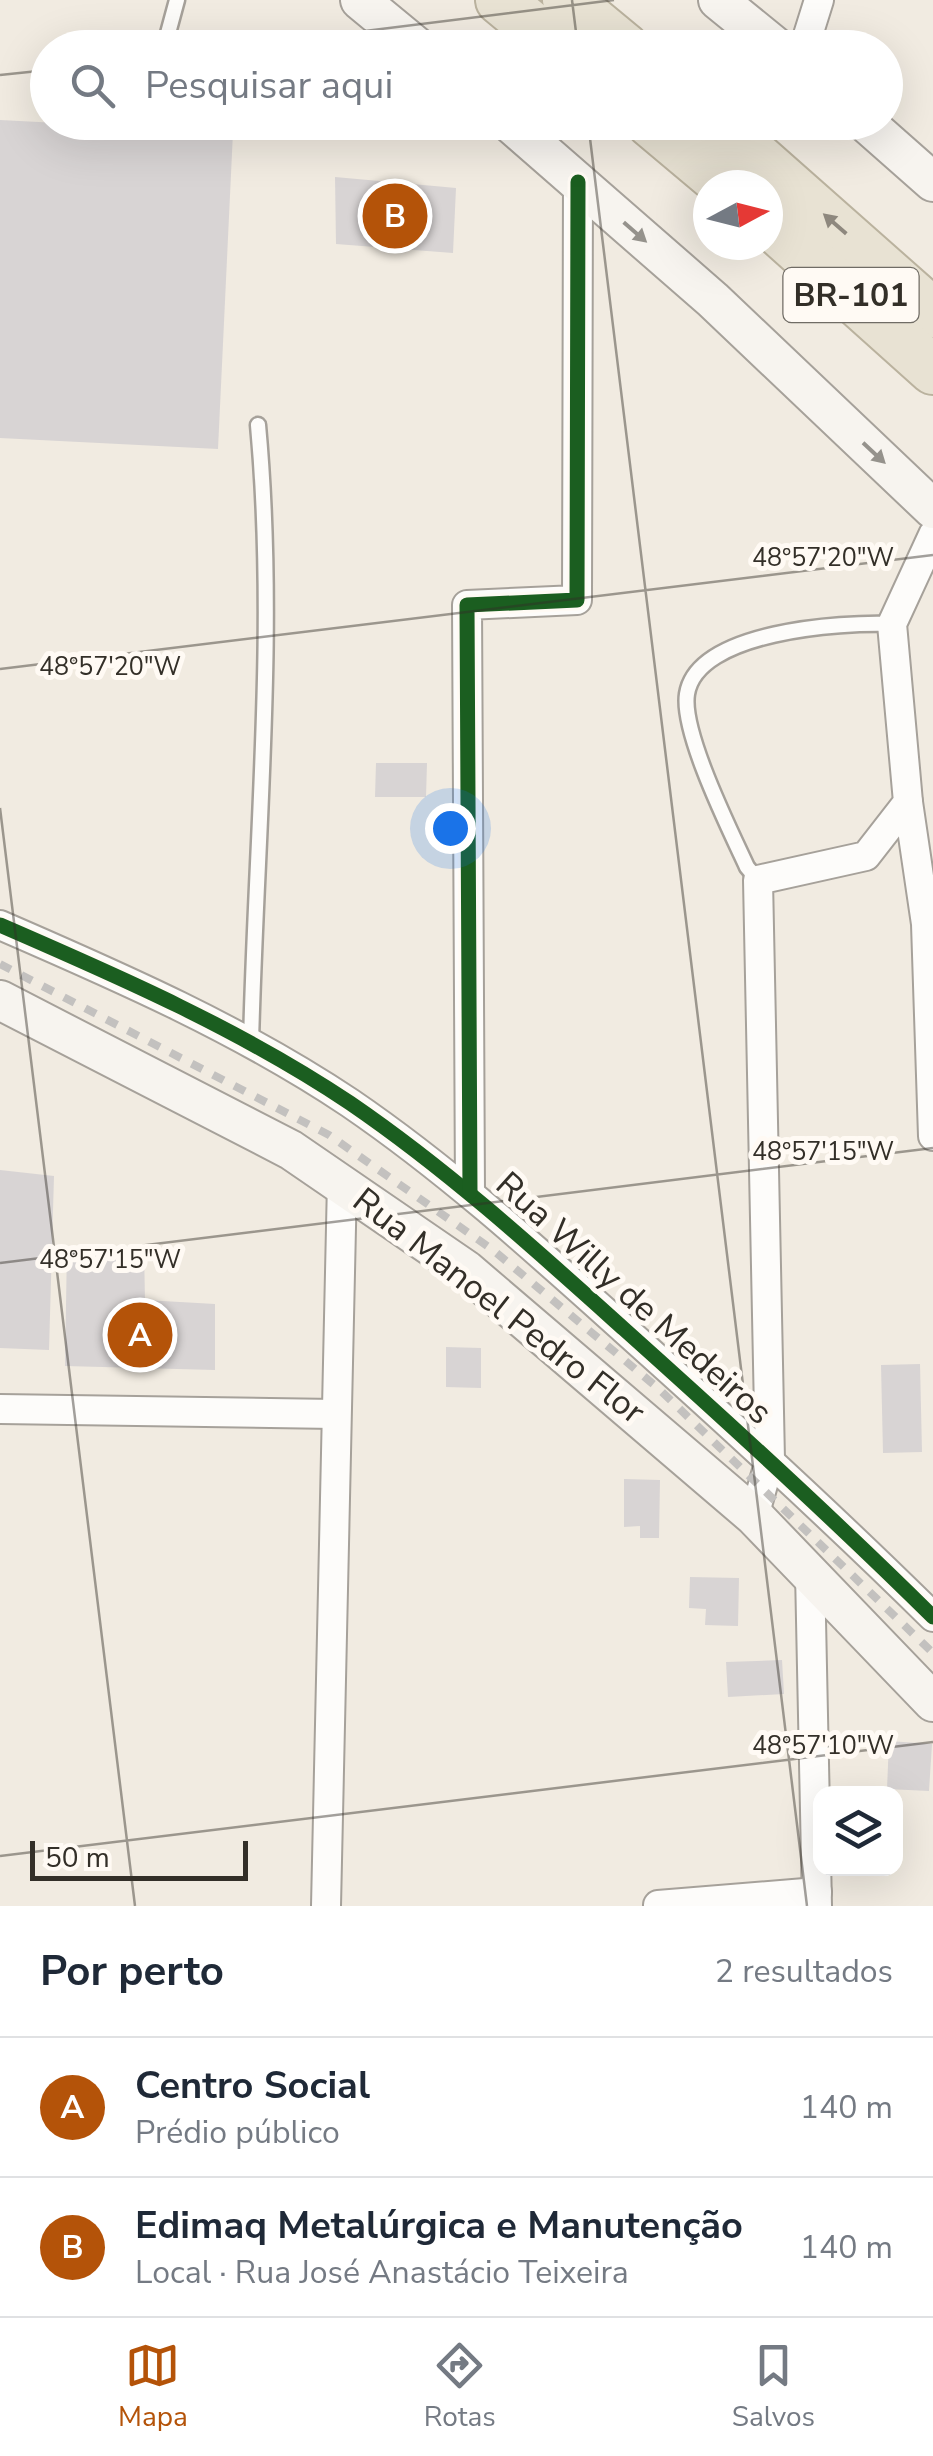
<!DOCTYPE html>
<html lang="pt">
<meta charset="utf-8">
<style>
:root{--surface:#fff;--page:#f6f6f7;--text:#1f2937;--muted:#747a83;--line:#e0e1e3;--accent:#b45309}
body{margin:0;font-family:"Nunito Sans",sans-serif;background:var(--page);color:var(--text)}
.controls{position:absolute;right:30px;bottom:30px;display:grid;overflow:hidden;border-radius:20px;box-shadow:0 10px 40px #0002}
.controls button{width:90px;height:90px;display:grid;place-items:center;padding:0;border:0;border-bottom:2px solid var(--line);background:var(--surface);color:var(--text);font:50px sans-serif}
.compass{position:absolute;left:693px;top:170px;width:90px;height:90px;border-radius:50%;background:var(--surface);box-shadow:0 10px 40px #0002;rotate:83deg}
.scale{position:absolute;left:30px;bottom:25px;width:218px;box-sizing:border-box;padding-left:10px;border:5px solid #332f28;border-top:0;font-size:28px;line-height:35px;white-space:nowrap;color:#332f28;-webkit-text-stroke:8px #fffaf4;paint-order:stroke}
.you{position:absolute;left:450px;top:828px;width:35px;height:35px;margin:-25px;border:8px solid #fff;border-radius:50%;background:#1a73e8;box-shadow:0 0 0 15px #1a73e833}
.badge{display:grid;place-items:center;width:65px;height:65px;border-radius:50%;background:var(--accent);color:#fff;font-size:32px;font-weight:700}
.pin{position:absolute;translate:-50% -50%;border:5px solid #fff;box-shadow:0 2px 10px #0006}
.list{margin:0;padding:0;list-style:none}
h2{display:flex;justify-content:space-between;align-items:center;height:130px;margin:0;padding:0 40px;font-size:42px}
h2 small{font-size:32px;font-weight:400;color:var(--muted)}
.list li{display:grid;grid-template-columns:65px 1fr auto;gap:30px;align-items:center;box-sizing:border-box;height:140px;padding:0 40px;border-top:2px solid var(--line)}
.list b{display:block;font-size:38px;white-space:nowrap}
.list p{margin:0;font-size:32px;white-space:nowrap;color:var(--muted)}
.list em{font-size:32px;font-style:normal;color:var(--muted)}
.icon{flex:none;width:55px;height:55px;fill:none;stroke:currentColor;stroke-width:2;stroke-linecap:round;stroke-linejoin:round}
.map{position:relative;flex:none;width:933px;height:1906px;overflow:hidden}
.search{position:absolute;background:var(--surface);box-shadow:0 10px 40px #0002;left:30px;right:30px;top:30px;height:110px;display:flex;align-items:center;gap:25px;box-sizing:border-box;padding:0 35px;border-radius:55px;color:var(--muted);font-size:38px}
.sheet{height:410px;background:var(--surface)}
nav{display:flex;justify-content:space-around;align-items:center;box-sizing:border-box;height:140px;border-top:2px solid var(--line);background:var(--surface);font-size:28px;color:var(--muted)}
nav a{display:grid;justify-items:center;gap:5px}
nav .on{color:var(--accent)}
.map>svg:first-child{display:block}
.building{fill:#d8d4d4}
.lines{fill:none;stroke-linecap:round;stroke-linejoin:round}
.lane-casing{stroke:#a6a19a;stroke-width:19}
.street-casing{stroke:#a6a19a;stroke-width:32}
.secondary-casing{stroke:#a6a19a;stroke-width:42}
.highway-casing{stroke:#bab29e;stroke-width:52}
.lane{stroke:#fdfcfa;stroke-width:14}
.street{stroke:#fdfcfa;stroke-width:28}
.secondary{stroke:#f7f4ef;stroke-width:38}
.highway{stroke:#e8e2d3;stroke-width:48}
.rail{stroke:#c3c1bf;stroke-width:8;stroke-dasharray:12 12;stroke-linecap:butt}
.cycleway-casing{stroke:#fffaf4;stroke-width:21}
.cycleway{stroke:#1b5e20;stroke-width:15}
.oneway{fill:#8e887e}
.oneway2{fill:#95928c}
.ticks{fill:none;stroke:#332f28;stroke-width:2.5;stroke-opacity:0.45}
.labels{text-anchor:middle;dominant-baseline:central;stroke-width:10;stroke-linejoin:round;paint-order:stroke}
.shield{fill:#fffaf4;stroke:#706c65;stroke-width:2.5}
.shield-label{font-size:32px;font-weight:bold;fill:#332f28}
.street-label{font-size:35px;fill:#332f28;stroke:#fffaf4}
.ticks-label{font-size:25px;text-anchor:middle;fill:#332f28;stroke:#fffaf4;stroke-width:10;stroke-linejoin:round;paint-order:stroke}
</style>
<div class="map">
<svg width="933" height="1906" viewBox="0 0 933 1906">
<rect width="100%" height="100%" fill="#f1ebe1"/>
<g class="building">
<polygon points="0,120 233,132 218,449 0,438"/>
<polygon points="335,177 456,188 453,253 336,244"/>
<polygon points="376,763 427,763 426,797 375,797"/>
<polygon points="0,1170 54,1176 49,1350 0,1348"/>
<polygon points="67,1246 144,1250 145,1300 215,1304 215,1370 65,1366"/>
<polygon points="446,1347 481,1348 481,1388 446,1387"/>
<polygon points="920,1364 922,1452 883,1453 881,1365"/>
<polygon points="624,1479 660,1480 659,1538 640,1538 640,1526 624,1527"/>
<polygon points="690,1577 739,1578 738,1626 705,1625 706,1609 689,1608"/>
<polygon points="782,1660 784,1694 728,1697 726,1662"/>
<polygon points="889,1741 932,1744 929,1791 887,1789"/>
</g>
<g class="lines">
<g class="lane-casing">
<g id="lane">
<polyline points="164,48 177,0"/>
<path d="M758,880L747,867C730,830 681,732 687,694C697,631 841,622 892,624"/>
<path d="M251,1043C256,836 277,631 258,425"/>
</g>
</g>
<g class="street-casing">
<g id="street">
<polyline points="804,48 819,0"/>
<polyline points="908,802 926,924 933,1136"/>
<path d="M0,925C120,977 241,1030 350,1103C448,1170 535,1249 624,1329C729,1423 833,1518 933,1617"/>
<polyline points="470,1192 467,605 577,600 578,182"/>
<polyline points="0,1409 335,1414"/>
<polyline points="754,1516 770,1460 758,880 866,856 908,802 892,624 933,535"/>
<polyline points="810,1572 817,1906"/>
<polyline points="658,1905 817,1892"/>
<polyline points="326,1906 342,1182"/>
</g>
</g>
<g class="secondary-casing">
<g id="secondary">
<polyline points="360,0 418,48"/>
<polyline points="718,0 777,48"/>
<polyline points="509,122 713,300 933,509"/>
<polyline points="865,122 933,182"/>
<polyline points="0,1000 291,1150 466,1270 754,1516 933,1702"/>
</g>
</g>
<g class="highway-casing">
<g id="highway">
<polyline points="500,0 558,48"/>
<polyline points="567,0 625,48"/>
<polyline points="650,122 725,185"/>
<polyline points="717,122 933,313"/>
<polyline points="768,222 933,370"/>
</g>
</g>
<use href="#lane" class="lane"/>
<use href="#street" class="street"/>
<use href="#secondary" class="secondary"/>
<use href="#highway" class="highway"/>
<polyline class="rail" points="0,964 329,1135 493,1250 659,1389 933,1653"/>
<g class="cycleway-casing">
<g id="cycleway">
<path d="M0,925C120,977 241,1030 350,1103C448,1170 535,1249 624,1329C729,1423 833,1518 933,1617"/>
<polyline points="470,1192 467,605 577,600 578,182"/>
</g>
</g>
<use href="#cycleway" class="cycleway"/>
</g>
<defs><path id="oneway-solid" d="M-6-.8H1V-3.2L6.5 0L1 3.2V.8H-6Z" transform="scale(2.5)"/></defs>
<use class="oneway" href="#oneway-solid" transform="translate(835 224) rotate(-139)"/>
<g class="oneway2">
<use href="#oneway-solid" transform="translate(635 232) rotate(41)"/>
<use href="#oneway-solid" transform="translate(874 453) rotate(43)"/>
</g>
<path class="ticks" d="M572,0L578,48M227,48L614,0M0,75L48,70M588,122L807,1906M0,669L933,555M0,808L135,1906M0,1263L933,1148M0,1856L933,1742"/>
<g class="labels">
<rect class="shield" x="783.5" y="268" width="135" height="54" rx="8"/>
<g class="shield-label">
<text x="851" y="295">BR-101</text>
</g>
<g class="street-label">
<text transform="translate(634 1298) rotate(42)">Rua Willy de Medeiros</text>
<text transform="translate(499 1306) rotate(38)">Rua Manoel Pedro Flor</text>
</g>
</g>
<g class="ticks-label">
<text x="823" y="566">48°57'20"W</text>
<text x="110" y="675">48°57'20"W</text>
<text x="823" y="1160">48°57'15"W</text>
<text x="110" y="1268">48°57'15"W</text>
<text x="823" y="1754">48°57'10"W</text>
</g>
</svg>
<div class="controls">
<button><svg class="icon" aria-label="layers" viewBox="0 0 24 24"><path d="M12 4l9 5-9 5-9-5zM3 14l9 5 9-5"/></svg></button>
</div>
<svg class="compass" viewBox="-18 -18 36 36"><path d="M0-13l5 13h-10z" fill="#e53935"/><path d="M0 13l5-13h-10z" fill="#747a83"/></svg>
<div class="scale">50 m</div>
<div class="you"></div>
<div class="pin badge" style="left:140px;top:1335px">A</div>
<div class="pin badge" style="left:395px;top:216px">B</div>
<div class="search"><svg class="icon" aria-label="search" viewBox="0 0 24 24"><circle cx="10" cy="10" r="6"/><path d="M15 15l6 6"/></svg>Pesquisar aqui</div>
</div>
<section class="sheet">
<h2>Por perto<small>2 resultados</small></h2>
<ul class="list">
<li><span class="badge">A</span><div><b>Centro Social</b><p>Prédio público</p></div><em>140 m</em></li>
<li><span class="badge">B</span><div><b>Edimaq Metalúrgica e Manutenção</b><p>Local · Rua José Anastácio Teixeira</p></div><em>140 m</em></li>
</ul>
</section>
<nav>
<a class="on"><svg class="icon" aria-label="map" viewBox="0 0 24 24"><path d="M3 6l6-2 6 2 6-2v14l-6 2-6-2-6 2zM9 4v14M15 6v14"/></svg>Mapa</a>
<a><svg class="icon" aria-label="directions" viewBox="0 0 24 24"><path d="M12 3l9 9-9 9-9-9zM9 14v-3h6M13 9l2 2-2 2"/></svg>Rotas</a>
<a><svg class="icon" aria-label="saved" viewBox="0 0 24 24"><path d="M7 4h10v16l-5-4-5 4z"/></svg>Salvos</a>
</nav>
